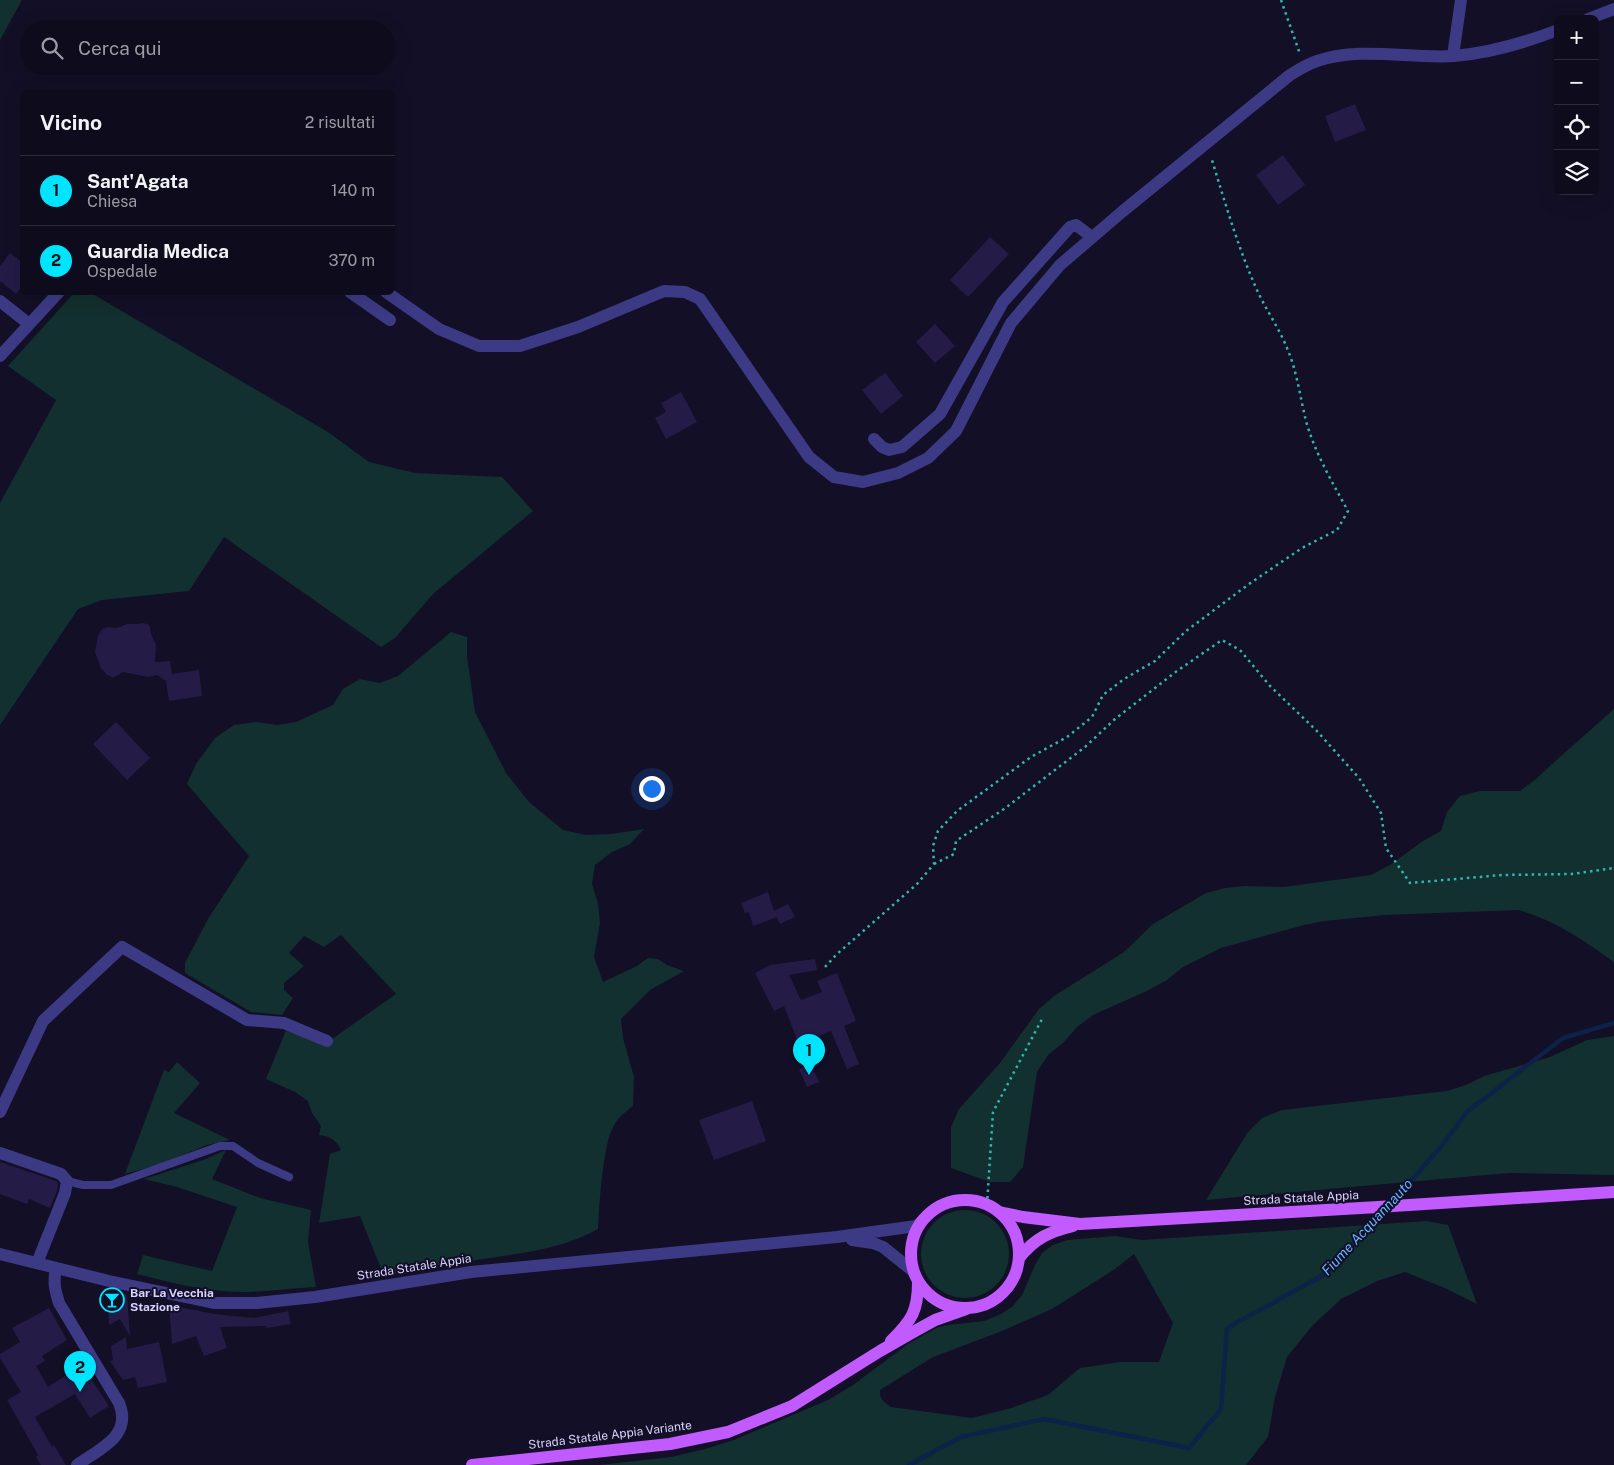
<!DOCTYPE html>
<html lang="it">
<meta charset="utf-8">
<style>
:root{--surface:#0e0b1c;--page:#1c1929;--text:#f1f3f6;--muted:#9b9ba3;--line:#2e2b3b;--accent:#00e5ff}
body{margin:0;font-family:"Public Sans",sans-serif;background:var(--page);color:var(--text)}
.controls{position:absolute;right:15px;top:15px;display:grid;overflow:hidden;border-radius:8px;box-shadow:0 5px 20px #0002}
.controls button{width:45px;height:45px;display:grid;place-items:center;padding:0;border:0;border-bottom:1px solid var(--line);background:var(--surface);color:var(--text);font:25px sans-serif}
.you{position:absolute;left:651px;top:788px;width:18px;height:18px;margin:-12px;border:4px solid #fff;border-radius:50%;background:#1a73e8;box-shadow:0 0 0 8px #1a73e833}
.badge{display:grid;place-items:center;width:32px;height:32px;border-radius:50%;background:var(--accent);color:#111;font-size:16px;font-weight:700}
.pin{position:absolute;translate:-50% -41px;filter:drop-shadow(0 1px 2px #0008)}
.pin::after{content:'';position:absolute;top:26px;width:18px;height:15px;background:inherit;clip-path:polygon(0 0,100% 0,50% 100%)}
.list{margin:0;padding:0;list-style:none}
h2{display:flex;justify-content:space-between;align-items:center;height:65px;margin:0;padding:0 20px;font-size:21px}
h2 small{font-size:16px;font-weight:400;color:var(--muted)}
.list li{display:grid;grid-template-columns:32px 1fr auto;gap:15px;align-items:center;box-sizing:border-box;height:70px;padding:0 20px;border-top:1px solid var(--line)}
.list b{display:block;font-size:19px;white-space:nowrap}
.list p{margin:0;font-size:16px;white-space:nowrap;color:var(--muted)}
.list em{font-size:16px;font-style:normal;color:var(--muted)}
.icon{flex:none;width:28px;height:28px;fill:none;stroke:currentColor;stroke-width:2;stroke-linecap:round;stroke-linejoin:round}
.map{position:relative;flex:none;width:1614px;height:1465px;overflow:hidden}
.search{position:absolute;background:var(--surface);box-shadow:0 5px 20px #0002;left:20px;top:20px;width:375px;height:55px;display:flex;align-items:center;gap:12px;box-sizing:border-box;padding:0 18px;border-radius:28px;color:var(--muted);font-size:19px}
.panel{position:absolute;background:var(--surface);box-shadow:0 5px 20px #0002;left:20px;top:90px;width:375px;height:205px;border-radius:8px}
.map>svg:first-child{display:block}
.green{fill:#12302f;fill-rule:evenodd}
.lines{fill:none;stroke-linecap:round;stroke-linejoin:round}
.stream{stroke:#0c2248;stroke-width:4.5}
.building{fill:#241b47}
.path{stroke:#2fb8b0;stroke-width:2.5;stroke-dasharray:2.5 4;stroke-linecap:butt}
.service{stroke:#3d3a85;stroke-width:8}
.minor{stroke:#3d3a85;stroke-width:12}
.tertiary{stroke:#3d3a85;stroke-width:12}
.primary{stroke:#c25bff;stroke-width:12}
.labels{text-anchor:middle;dominant-baseline:central;stroke-width:4;stroke-linejoin:round;paint-order:stroke}
.street-label{font-size:12px;fill:#d9d4ff;stroke:#130f26}
.poi-label{font-size:12px;font-weight:bold;fill:#d9d4ff;stroke:#130f26;text-anchor:start}
.water-label{font-size:14px;font-style:italic;fill:#62b6ff;stroke:#130f26}
</style>
<div class="map">
<svg width="1614" height="1465" viewBox="0 0 1614 1465">
<rect width="100%" height="100%" fill="#130f26"/>
<g class="green">
<polygon points="0,0 22,0 0,40"/>
<polygon points="74,293 91,293 328,432 369,462 415,473 502,477 533,511 433,594 395,638 381,647 224,537 189,591 102,600 78,609 0,725 0,503 56,400 8,366"/>
<path d="M451,632L467,637V656L475,712L506,773L529,802L563,830L586,835L611,834L644,829L630,844L612,852L595,865L592,884L598,903L600,923L594,957L603,982L637,966L648,958L658,959L667,965L684,971L650,990L621,1019L623,1038L634,1077L633,1106C625,1112 619,1117 614,1125C603,1143 599,1206 598,1229C563,1249 522,1253 483,1259C450,1264 417,1269 384,1276L360,1216L319,1223L330,1154L341,1150C336,1140 330,1136 319,1135L321,1126L312,1113L308,1101L295,1092L266,1079L287,1028L317,1042L322,1046L396,994L341,935L324,947L304,936L289,953L304,966L284,983V990L293,998L282,1015L251,1012L185,973V963L208,919L249,856L187,784L196,764L215,738L234,725L256,722L277,725L296,722L333,705L343,689L360,679L380,683L398,676Z"/>
<path d="M1614,709V962C1585,941 1553,919 1518,910L1385,915L1324,921L1304,925L1221,948L1183,967L1167,980L1149,990L1093,1015L1077,1027L1064,1042L1048,1055L1037,1072L1023,1167L1010,1182H990L951,1168V1127L959,1109L1000,1063L1039,1009L1054,996L1124,952L1153,924L1206,893L1225,888L1245,886L1284,887L1371,875L1390,865L1423,841L1441,831L1447,812L1460,796L1480,791H1520L1536,779L1551,765Z"/>
<polygon points="1614,1036 1614,1175 1509,1173 1206,1200 1248,1132 1262,1118 1282,1110 1447,1091 1466,1085 1484,1076 1550,1057 1587,1040"/>
<polygon points="177,1062 200,1083 174,1113 230,1140 207,1145 160,1164 125,1174 164,1070 169,1072"/>
<path d="M226,1150L212,1179L260,1198L311,1210L308,1242L316,1287C292,1288 268,1292 243,1292C208,1292 171,1283 137,1274L143,1255L212,1271L237,1207L177,1187L144,1179L203,1160Z"/>
<circle cx="965" cy="1254" r="44"/>
<path d="M1427,1221L1448,1225L1477,1304L1447,1289L1405,1272L1377,1281L1341,1299L1312,1326L1287,1357L1275,1397L1268,1437L1246,1465H599L671,1457L705,1449L734,1440L828,1400L853,1385L908,1344L936,1328L948,1325L984,1321L1001,1314L1012,1307L1022,1295L1036,1263L1042,1253L1053,1245L1068,1240L1115,1236L1142,1240ZM1134,1254L1173,1323L1159,1362H1120L1080,1368L1048,1395L1011,1408L972,1418L891,1407C884,1402 879,1399 880,1390L933,1357L1002,1331L1052,1309L1115,1269Z"/>
</g>
<g class="lines">
<g class="stream">
<polyline points="1391,1203 1439,1149 1468,1111 1563,1038 1614,1023"/>
<polyline points="909,1465 961,1437 1044,1419 1189,1448 1221,1409 1227,1328 1327,1273 1385,1209"/>
</g>
</g>
<g class="building">
<polygon points="1355,104 1366,130 1335,142 1325,116"/>
<polygon points="1283,155 1305,185 1278,205 1256,175"/>
<polygon points="990,237 1009,254 968,297 950,280"/>
<polygon points="10,253 22,262 22,286 16,294 0,281 0,266"/>
<polygon points="935,324 955,346 935,363 916,342"/>
<polygon points="885,373 903,396 881,414 862,390"/>
<polygon points="681,392 697,422 666,439 655,418 666,412 661,403"/>
<polygon points="141,623 148,624 150,627 151,634 156,645 155,662 170,661 172,674 199,670 202,696 169,701 166,681 157,675 148,677 123,672 113,678 106,674 101,668 95,652 98,636 102,629 107,627 117,628 127,624 139,624"/>
<polygon points="116,722 150,758 127,780 93,744"/>
<polygon points="768,892 774,911 788,904 795,917 780,924 776,916 777,917 753,926 749,912 745,913 741,903"/>
<polygon points="815,959 817,970 789,975 801,1000 822,992 817,981 837,973 856,1021 844,1026 859,1064 847,1069 831,1031 810,1040 814,1051 803,1055 784,1006 774,1011 755,973 770,965"/>
<polygon points="811,1064 819,1082 807,1087 799,1069"/>
<polygon points="752,1101 766,1141 714,1160 699,1120"/>
<polygon points="0,1162 56,1181 58,1183 57,1191 50,1208 29,1199 27,1204 0,1194"/>
<polygon points="107,1289 127,1295 130,1336 120,1319 109,1325"/>
<polygon points="169,1305 215,1314 254,1318 288,1311 291,1324 267,1328 266,1326 220,1327 227,1348 204,1356 196,1336 172,1344"/>
<polygon points="49,1308 67,1340 42,1356 45,1361 36,1366 48,1387 82,1365 109,1406 90,1418 75,1394 35,1417 52,1447 54,1445 66,1465 41,1465 36,1457 38,1455 7,1400 21,1392 0,1358 0,1354 20,1342 12,1328"/>
<polygon points="126,1337 127,1349 159,1342 167,1382 138,1388 135,1377 123,1380 110,1361 113,1360 111,1346"/>
</g>
<g class="lines">
<g class="path">
<polyline points="1281,0 1300,54"/>
<polyline points="934,864 954,854 956,841 1004,809 1085,747 1115,719 1177,671 1222,640 1240,650 1270,686 1316,730 1359,778 1381,813 1386,848 1410,883 1502,875 1572,874 1614,868"/>
<path d="M825,967L837,954L917,884L934,864L933,846L938,831L957,811L1031,757L1067,737L1092,717L1103,695L1124,679L1155,661L1186,631L1249,584L1302,548L1337,530L1348,511C1332,482 1315,453 1306,421C1300,397 1297,371 1287,348C1279,328 1266,310 1257,290C1238,248 1225,202 1211,157"/>
<polyline points="987,1205 993,1112 1042,1019"/>
</g>
<polyline class="service" points="67,1181 83,1185 111,1185 220,1146 233,1146 258,1163 289,1177"/>
<g class="minor">
<polyline points="1588,19 1614,9"/>
<polyline points="1453,56 1461,0"/>
<polyline points="350,292 390,320"/>
<path d="M386,292L439,329L479,346H520L578,327L664,291L685,292L700,299L809,457L834,477L863,482L898,473L928,458L956,431L1011,323L1060,265L1123,211L1290,75C1298,70 1308,64 1317,61C1361,46 1409,59 1454,56C1490,53 1524,43 1558,30"/>
<polyline points="0,301 29,324"/>
<polyline points="0,356 59,292"/>
<polyline points="874,439 882,447 889,450 902,447 940,414 1003,302 1070,227 1076,225 1092,237"/>
<polyline points="0,1112 43,1021 122,947 247,1020 284,1023 327,1041"/>
<polyline points="0,1153 61,1174 67,1181 65,1193 37,1263"/>
</g>
<g class="tertiary">
<polyline points="852,1240 873,1243 883,1247 913,1271"/>
<polyline points="0,1254 109,1281 214,1303 257,1303 315,1297 471,1272 837,1237 916,1226 922,1221"/>
<path d="M56,1269C53,1282 55,1290 59,1303L119,1403C133,1436 99,1449 77,1465"/>
</g>
<g class="primary">
<circle cx="965" cy="1254" r="54"/>
<polyline points="999,1212 1023,1217 1080,1224 1378,1207 1614,1192"/>
<path d="M1019,1258C1035,1238 1049,1232 1073,1226"/>
<path d="M891,1341C912,1320 918,1311 918,1282"/>
<polyline points="472,1465 670,1444 728,1432 792,1406 880,1351 915,1331 935,1320 966,1309"/>
</g>
</g>
<defs>
<g id="bar-ring" transform="scale(1.25)"><circle r="9.5" fill="#130f26" stroke="#00e5ff" stroke-width="1.5"/><path d="M-6-5H6L.8 .8V4.5H3.5V6h-7V4.5H-.8V.8Z" fill="#00e5ff"/></g>
</defs>
<g fill-rule="evenodd">
<use href="#bar-ring" x="112" y="1300"/>
</g>
<g class="labels">
<g class="street-label">
<text transform="translate(1301 1198) rotate(-3)">Strada Statale Appia</text>
<text transform="translate(414 1267) rotate(-9)">Strada Statale Appia</text>
<text transform="translate(610 1435) rotate(-7)">Strada Statale Appia Variante</text>
</g>
<g class="poi-label">
<text x="130" y="1293">Bar La Vecchia<tspan x="130" dy="14">Stazione</tspan></text>
</g>
<g class="water-label">
<text transform="translate(1367 1227) rotate(-47)">Fiume Acquannauto</text>
</g>
</g>
</svg>
<div class="controls">
<button>+</button>
<button>−</button>
<button><svg class="icon" aria-label="locate" viewBox="0 0 24 24"><circle cx="12" cy="12" r="6"/><path d="M12 2v4M12 18v4M2 12h4M18 12h4"/></svg></button>
<button><svg class="icon" aria-label="layers" viewBox="0 0 24 24"><path d="M12 4l9 5-9 5-9-5zM3 14l9 5 9-5"/></svg></button>
</div>
<div class="you"></div>
<div class="pin badge" style="left:809px;top:1075px">1</div>
<div class="pin badge" style="left:80px;top:1392px">2</div>
<div class="search"><svg class="icon" aria-label="search" viewBox="0 0 24 24"><circle cx="10" cy="10" r="6"/><path d="M15 15l6 6"/></svg>Cerca qui</div>
<section class="panel">
<h2>Vicino<small>2 risultati</small></h2>
<ul class="list">
<li><span class="badge">1</span><div><b>Sant'Agata</b><p>Chiesa</p></div><em>140 m</em></li>
<li><span class="badge">2</span><div><b>Guardia Medica</b><p>Ospedale</p></div><em>370 m</em></li>
</ul>
</section>
</div>
